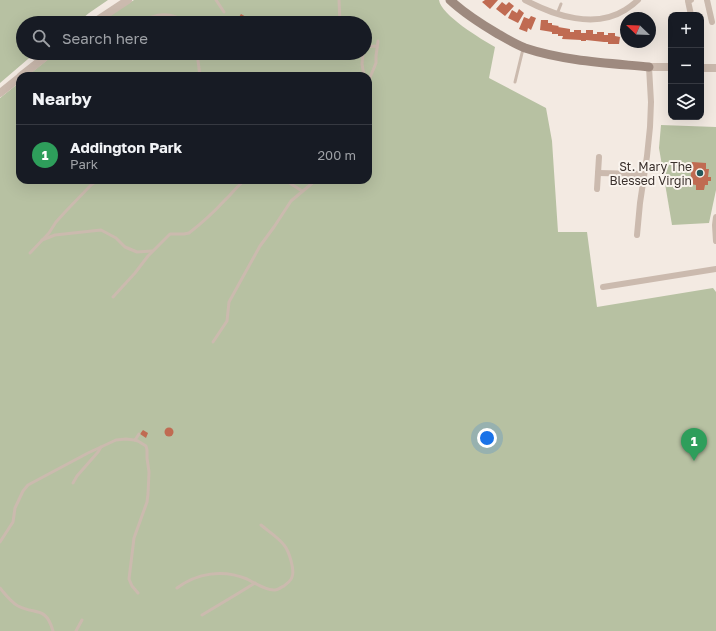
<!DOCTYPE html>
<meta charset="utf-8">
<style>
:root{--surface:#171b24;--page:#20242c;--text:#f1f3f6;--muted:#9ea1a6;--line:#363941;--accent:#1a73e8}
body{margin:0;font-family:"Golos Text",sans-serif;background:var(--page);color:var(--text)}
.controls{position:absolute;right:12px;top:12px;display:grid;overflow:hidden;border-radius:8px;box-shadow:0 4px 16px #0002}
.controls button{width:36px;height:36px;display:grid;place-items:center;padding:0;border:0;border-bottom:1px solid var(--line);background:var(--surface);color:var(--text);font:20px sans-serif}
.compass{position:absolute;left:620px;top:12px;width:36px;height:36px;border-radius:50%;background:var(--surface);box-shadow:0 4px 16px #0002;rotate:293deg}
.you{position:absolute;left:487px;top:438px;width:14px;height:14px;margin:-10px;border:3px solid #fff;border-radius:50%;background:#1a73e8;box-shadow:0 0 0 6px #1a73e833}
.badge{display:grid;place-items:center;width:26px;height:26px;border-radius:50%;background:var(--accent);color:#fff;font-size:13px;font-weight:700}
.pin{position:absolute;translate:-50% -33px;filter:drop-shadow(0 1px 2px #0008)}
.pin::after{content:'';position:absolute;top:21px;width:14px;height:12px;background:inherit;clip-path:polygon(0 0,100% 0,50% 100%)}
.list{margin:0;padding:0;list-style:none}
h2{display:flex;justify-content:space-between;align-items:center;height:52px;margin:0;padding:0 16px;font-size:17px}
h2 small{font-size:13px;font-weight:400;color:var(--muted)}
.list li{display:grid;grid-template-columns:26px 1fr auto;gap:12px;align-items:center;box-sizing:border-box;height:60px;padding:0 16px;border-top:1px solid var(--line)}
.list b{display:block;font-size:15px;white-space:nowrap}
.list p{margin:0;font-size:13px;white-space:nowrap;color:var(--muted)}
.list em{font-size:13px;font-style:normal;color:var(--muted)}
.icon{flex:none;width:22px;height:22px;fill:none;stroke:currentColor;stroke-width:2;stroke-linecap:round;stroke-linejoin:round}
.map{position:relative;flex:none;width:716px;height:631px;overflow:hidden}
.search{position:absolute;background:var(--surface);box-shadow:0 4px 16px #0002;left:16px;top:16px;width:356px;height:44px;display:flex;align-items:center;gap:10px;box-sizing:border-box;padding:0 14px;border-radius:22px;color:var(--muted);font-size:15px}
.panel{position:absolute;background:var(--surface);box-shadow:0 4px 16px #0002;left:16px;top:72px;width:356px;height:112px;border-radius:12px}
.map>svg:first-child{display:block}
.green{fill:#b7c1a2}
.building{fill:#c06b52}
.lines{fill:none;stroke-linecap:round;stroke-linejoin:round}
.service{stroke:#cbbaae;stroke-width:3}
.minor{stroke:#cbbaae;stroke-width:6}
.tertiary{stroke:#cbbaae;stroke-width:8}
.secondary{stroke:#9e8a7f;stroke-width:9}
.poi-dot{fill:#235759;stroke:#faf4ee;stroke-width:1.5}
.labels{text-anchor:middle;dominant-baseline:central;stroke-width:4;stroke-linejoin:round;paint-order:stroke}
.poi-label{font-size:12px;fill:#3a302c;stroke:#faf4ee;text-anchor:end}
</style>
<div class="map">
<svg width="716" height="631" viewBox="0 0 716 631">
<rect width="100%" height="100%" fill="#f3eae2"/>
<g class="green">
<polygon points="0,0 108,0 89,13 77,23 23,23 23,53 35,53 0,83"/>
<path d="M134,0H439C441,15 481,39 495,47L489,78L546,108L552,141L558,232H587L597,307L713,288L716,292V631H0V98L20,82V180H368V76H27L56,53H365V23H98Z"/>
<polygon points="661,125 716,127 716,190 709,223 672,225 659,148"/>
</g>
<g class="building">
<polygon points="485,0 498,0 490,9 482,2"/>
<polygon points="502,2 506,5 509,2 514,6 505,16 496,9"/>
<polygon points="519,9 524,13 518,23 508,18 512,10 517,13"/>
<polygon points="241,14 246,17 243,23 237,20"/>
<polygon points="255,16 260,18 258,23 251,23"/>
<polygon points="531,16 536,18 531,30 528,28 527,32 519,29 524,17 529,19"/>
<polygon points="541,20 548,20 548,23 552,23 552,25 559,26 558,27 570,29 570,32 574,32 574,30 581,30 581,33 586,33 586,30 593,30 593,34 597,34 597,32 604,32 604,35 608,35 608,33 615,33 615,36 620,37 619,44 608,44 608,42 604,42 586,40 586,41 581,41 581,40 562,39 563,36 558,36 558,34 552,34 552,32 540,30"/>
<polygon points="237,53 252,53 249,59"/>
<polygon points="692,162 706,163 706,169 709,169 708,177 711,177 711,181 708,181 708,185 705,185 704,190 696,190 696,185 690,184"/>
<circle cx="169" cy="432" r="4.5"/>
<polygon points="143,430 148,433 146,438 140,434"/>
</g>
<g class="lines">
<g class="service">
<polyline points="216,0 224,12"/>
<polyline points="339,0 340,23"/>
<polyline points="557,14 561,4"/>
<path d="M142,23C155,12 173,12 186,23"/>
<polyline points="365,47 375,46 377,47"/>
<polyline points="197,53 200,76"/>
<polyline points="363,53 362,64 364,76"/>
<polyline points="515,82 523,49"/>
<polyline points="368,91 369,80 376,63 376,56 378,41"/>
<polyline points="285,180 302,191"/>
<polyline points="42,240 55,235 101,230 116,238 125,247 137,252 152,251"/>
<polyline points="30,253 49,233 56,222 66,211 91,185 98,180"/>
<path d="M113,297L135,273L148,256L170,234H184L189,233C202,223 214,212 225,200C232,194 237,185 246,180"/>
<polyline points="213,342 227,321 229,302 260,246 274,227 291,201 316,180"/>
<polyline points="135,440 139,434"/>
<polyline points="73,483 77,476 98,452 101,447"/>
<polyline points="0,542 13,522 15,508 23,491 28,485 88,453 116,440 126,439 134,440 138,441 146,446 147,450 147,458 149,472 148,494 147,502 134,538 129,579 132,586 138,593"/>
<path d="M0,588C5,594 11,602 18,606C36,615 46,606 53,631"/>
<path d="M177,588C197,573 223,569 247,579C255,583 266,591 275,590C278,590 281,587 284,586C287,583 291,581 292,577C295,570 289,551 284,545C279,538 268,531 261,525"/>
<polyline points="202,615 237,594 255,583"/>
<polyline points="76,631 82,620"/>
</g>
<g class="minor">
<path d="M525,0C555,16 595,29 625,10C630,7 634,4 638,0"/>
<polyline points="707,0 712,22"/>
<polyline points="691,15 688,1 691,0"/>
<polyline points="598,173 644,174"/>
<polyline points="597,189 599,157"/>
<polyline points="716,217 715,225 716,241"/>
<polyline points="637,235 640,203 647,156 650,127 651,102 649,67"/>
<polyline points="603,287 716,269"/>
</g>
<g class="tertiary">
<polyline points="93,23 128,0"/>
<polyline points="649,67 671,67"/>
<polyline points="701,68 716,68"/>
<polyline points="21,76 50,53"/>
<polyline points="0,93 20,77"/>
</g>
<path class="secondary" d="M450,0C465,14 481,24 498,34C507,39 515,44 525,48C564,61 608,63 649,67"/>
</g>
<circle class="poi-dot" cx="700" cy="173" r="4"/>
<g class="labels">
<g class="poi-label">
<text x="692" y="166">St. Mary The<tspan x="692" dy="14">Blessed Virgin</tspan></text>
</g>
</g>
</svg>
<div class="controls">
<button>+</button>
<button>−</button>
<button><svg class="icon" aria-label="layers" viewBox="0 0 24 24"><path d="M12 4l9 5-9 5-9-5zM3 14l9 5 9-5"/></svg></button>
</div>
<svg class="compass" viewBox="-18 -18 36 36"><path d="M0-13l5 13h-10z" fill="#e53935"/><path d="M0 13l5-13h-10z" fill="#9ea1a6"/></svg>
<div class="you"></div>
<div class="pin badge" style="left:694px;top:461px;background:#2e9e5b">1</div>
<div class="search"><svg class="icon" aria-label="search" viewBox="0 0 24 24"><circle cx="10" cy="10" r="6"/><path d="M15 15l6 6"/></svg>Search here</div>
<section class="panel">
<h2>Nearby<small></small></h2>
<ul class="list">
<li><span class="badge" style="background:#2e9e5b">1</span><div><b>Addington Park</b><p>Park</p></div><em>200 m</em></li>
</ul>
</section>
</div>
